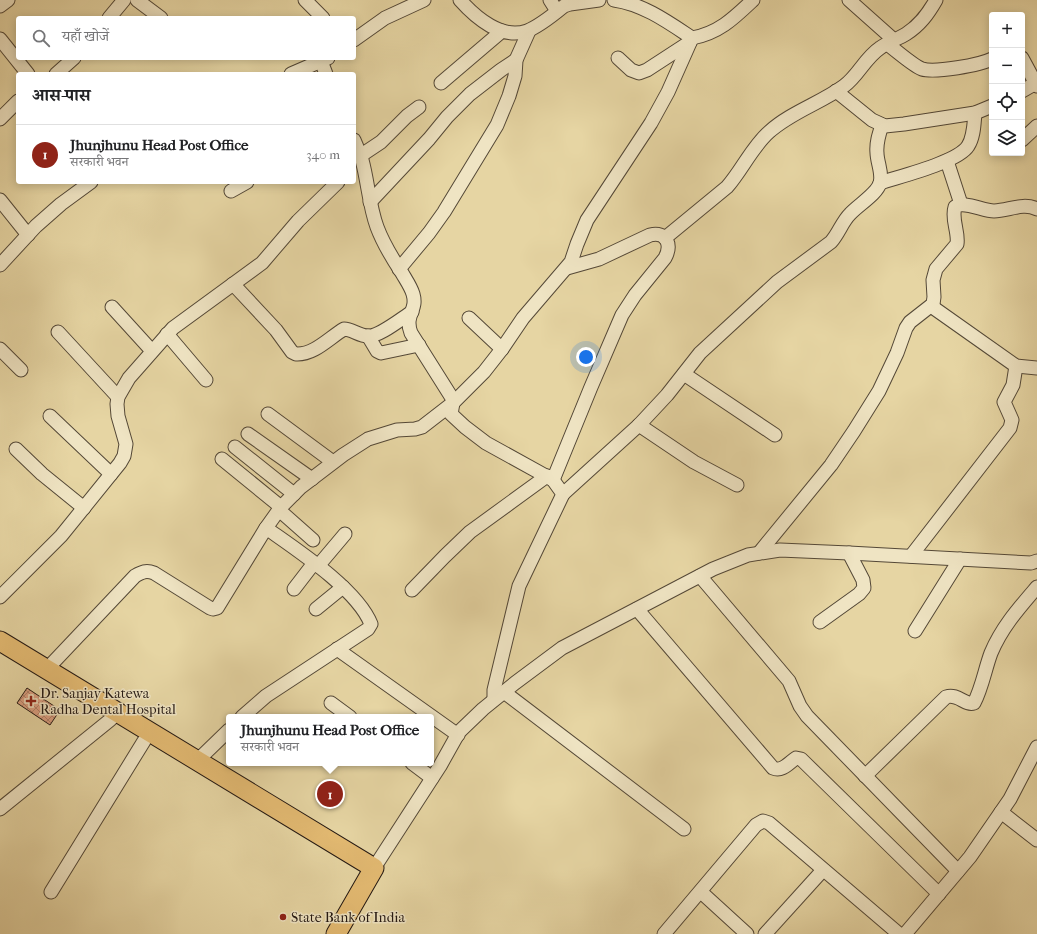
<!DOCTYPE html>
<html lang="hi">
<meta charset="utf-8">
<style>
:root{--surface:#fff;--page:#f6f6f6;--text:#202124;--muted:#757577;--line:#e0e0e0;--accent:#8f2418}
body{margin:0;font-family:"IM FELL French Canon","Noto Serif Devanagari",serif;background:var(--page);color:var(--text)}
.controls{position:absolute;right:12px;top:12px;display:grid;overflow:hidden;border-radius:4px;box-shadow:0 2px 10px #0003}
.controls button{width:36px;height:36px;display:grid;place-items:center;padding:0;border:0;border-bottom:1px solid var(--line);background:var(--surface);color:var(--text);font:20px sans-serif}
.you{position:absolute;left:586px;top:357px;width:14px;height:14px;margin:-10px;border:3px solid #fff;border-radius:50%;background:#1a73e8;box-shadow:0 0 0 6px #1a73e833}
.badge{display:grid;place-items:center;width:26px;height:26px;border-radius:50%;background:var(--accent);color:#fff;font-size:13px;font-weight:700}
.pin{position:absolute;translate:-50% -50%;border:2px solid #fff;box-shadow:0 1px 4px #0006}
.popup{position:absolute;left:226px;top:714px;width:208px;height:52px;box-sizing:border-box;display:grid;place-content:center;border-radius:4px;background:var(--surface);filter:drop-shadow(0 1px 3px #0005);font-size:13px;white-space:nowrap;color:var(--muted)}
.popup b{font-size:15px;color:var(--text)}
.popup::after{content:'';position:absolute;left:50%;top:100%;margin-left:-8px;border:8px solid transparent;border-top-color:var(--surface)}
.list{margin:0;padding:0;list-style:none}
h2{display:flex;justify-content:space-between;align-items:center;height:52px;margin:0;padding:0 16px;font-size:17px}
h2 small{font-size:13px;font-weight:400;color:var(--muted)}
.list li{display:grid;grid-template-columns:26px 1fr auto;gap:12px;align-items:center;box-sizing:border-box;height:60px;padding:0 16px;border-top:1px solid var(--line)}
.list b{display:block;font-size:15px;white-space:nowrap}
.list p{margin:0;font-size:13px;white-space:nowrap;color:var(--muted)}
.list em{font-size:13px;font-style:normal;color:var(--muted)}
.icon{flex:none;width:22px;height:22px;fill:none;stroke:currentColor;stroke-width:2;stroke-linecap:round;stroke-linejoin:round}
.map{position:relative;flex:none;width:1037px;height:934px;overflow:hidden}
.search{position:absolute;background:var(--surface);box-shadow:0 2px 10px #0003;left:16px;top:16px;width:340px;height:44px;display:flex;align-items:center;gap:10px;box-sizing:border-box;padding:0 14px;border-radius:4px;color:var(--muted);font-size:15px}
.panel{position:absolute;background:var(--surface);box-shadow:0 2px 10px #0003;left:16px;top:72px;width:340px;height:112px;border-radius:4px}
.map>svg:first-child{display:block}
.building{fill:url(#building-cross-hatch);stroke:#241913}
.lines{fill:none;stroke-linecap:round;stroke-linejoin:round}
.minor-casing{stroke:#544837;stroke-width:15}
.highway-casing{stroke:#241913;stroke-width:21}
.minor{stroke:#efe4c3;stroke-width:13}
.highway{stroke:#e3ba72;stroke-width:19}
.poi-dot{fill:#8f2418;stroke:#efe4c3;stroke-width:1.5}
.labels{text-anchor:middle;dominant-baseline:central;stroke-width:3;stroke-linejoin:round;paint-order:stroke}
.poi-label{font-size:14px;fill:#241913;stroke:#efe4c3;text-anchor:start}
</style>
<div class="map">
<svg width="1037" height="934" viewBox="0 0 1037 934">
<defs>
<pattern id="building-cross-hatch" width="8" height="8" patternUnits="userSpaceOnUse"><rect width="8" height="8" fill="#dca082"/><path d="M0 0l8 8M0 8l8-8" fill="none" stroke="#b28269"/></pattern>
</defs>
<rect width="100%" height="100%" fill="#e6d5a3"/>
<filter id="stains"><feTurbulence type="fractalNoise" baseFrequency=".005" numOctaves="4"/><feColorMatrix values="0 0 0 0 .2 0 0 0 0 .09 0 0 0 0 .02 0 0 0 .5 -.17"/></filter>
<radialGradient id="worn" r=".72"><stop offset=".6" stop-color="#630" stop-opacity="0"/><stop offset="1" stop-color="#630" stop-opacity=".3"/></radialGradient>
<polygon class="building" points="27,688 60,710 50,725 17,703"/>
<g class="lines">
<g class="minor-casing">
<g id="minor">
<polyline points="137,0 161,18"/>
<polyline points="305,0 323,18"/>
<path d="M460,0C476,18 502,40 527,31C540,26 553,15 564,6L570,4L599,0"/>
<polyline points="550,0 557,11"/>
<path d="M614,0C643,4 668,22 692,38C719,33 734,18 753,0"/>
<polyline points="849,0 894,40"/>
<polyline points="0,6 8,0"/>
<polyline points="109,18 124,0"/>
<polyline points="0,39 28,74"/>
<polyline points="354,40 385,18 424,0"/>
<path d="M887,44C896,50 912,65 922,69C935,73 980,65 992,59"/>
<polyline points="618,58 631,70 639,73 647,70 690,42"/>
<polyline points="1022,58 1037,86"/>
<polyline points="321,61 326,74"/>
<polyline points="56,74 74,58"/>
<polyline points="291,74 328,58"/>
<polyline points="441,83 502,31"/>
<polyline points="836,91 872,120 885,126 904,124 975,113 992,106"/>
<polyline points="1022,91 1036,83"/>
<polyline points="0,119 18,101"/>
<path d="M354,140C357,147 360,154 362,160C368,182 369,205 377,227C383,243 392,258 402,273C406,280 411,287 413,294C418,311 404,314 411,333L452,398L453,403L451,414L465,427L486,443L553,480L563,494L519,586L494,690V699"/>
<polyline points="1022,140 1037,126"/>
<polyline points="360,156 381,142 407,116 419,107"/>
<polyline points="947,161 961,204"/>
<path d="M880,183C901,176 958,162 968,146C974,137 974,123 975,113"/>
<polyline points="231,191 247,182"/>
<polyline points="0,200 28,235"/>
<polyline points="370,202 429,139 447,117 470,94 501,70 516,60"/>
<path d="M665,238L727,187C742,170 752,147 769,132C791,112 821,103 844,86C858,76 865,58 880,48C888,42 898,39 906,34C920,25 928,14 936,0"/>
<polyline points="0,265 36,226 61,204 91,182"/>
<polyline points="399,269 429,233 444,212 497,125 509,96 515,76 516,60 529,31"/>
<path d="M233,284L276,330L292,352L296,354C314,355 329,338 344,329C352,329 359,336 368,336C379,337 402,318 412,312"/>
<polyline points="931,306 1016,366 1037,368"/>
<polyline points="112,307 152,351"/>
<polyline points="469,318 502,349"/>
<polyline points="58,332 118,397"/>
<polyline points="167,334 206,380"/>
<polyline points="368,336 377,351 381,353 419,345"/>
<polyline points="0,349 21,370"/>
<polyline points="684,374 775,435"/>
<polyline points="268,414 333,462"/>
<polyline points="50,416 111,474"/>
<polyline points="639,425 694,462 737,485"/>
<polyline points="248,434 312,479"/>
<polyline points="235,447 294,494"/>
<polyline points="16,449 42,474 84,508"/>
<polyline points="222,459 281,507"/>
<path d="M553,480L591,387L622,315L635,295L665,258C672,245 667,231 650,235L599,259L567,268"/>
<path d="M563,494L639,425L667,395L700,353L777,282L831,242C839,233 842,222 850,214C858,205 877,194 880,183C883,174 877,162 877,153C876,143 879,134 882,125"/>
<polyline points="279,510 313,540"/>
<path d="M759,553L831,465L854,431L879,391L897,353L906,328L910,322L933,304L934,297L933,280L936,269L957,244C959,232 951,219 955,207C963,200 983,211 994,211C1008,211 1023,202 1037,209"/>
<polyline points="911,556 1010,428 1012,420 1004,402 1013,385 1016,366"/>
<polyline points="318,566 345,534"/>
<polyline points="700,576 789,681 800,706 807,716 958,871"/>
<polyline points="294,589 314,563"/>
<polyline points="412,590 445,556 470,532 547,476"/>
<polyline points="0,597 61,536 120,463 124,456 126,444 118,416 117,404 118,397 129,378 173,328 262,263 298,221 338,182"/>
<polyline points="316,609 343,587"/>
<path d="M637,609L773,768C782,772 789,763 796,758L801,759L939,894"/>
<polyline points="820,622 859,594 864,588 863,580 849,553"/>
<polyline points="915,631 960,559"/>
<polyline points="337,649 458,735"/>
<path d="M46,670L135,576C142,572 146,570 154,573L210,608L213,609L217,608L266,528L281,507L301,487L343,455L368,439L397,430L415,429L422,427L453,403L484,372L502,349L523,318L571,262L577,244L587,220L651,123L668,92L692,38"/>
<polyline points="504,692 684,829"/>
<polyline points="331,703 350,717"/>
<path d="M242,717L266,696L368,629L371,624C357,589 297,550 266,528"/>
<polyline points="197,761 229,730"/>
<polyline points="412,763 432,778"/>
<path d="M865,776L946,697C958,693 965,706 974,703C982,688 985,669 991,653C1002,627 1019,608 1037,587"/>
<polyline points="0,809 110,720 117,713"/>
<polyline points="1001,812 1037,840"/>
<polyline points="374,868 440,766 459,732 483,709 515,683 562,648 713,569 748,555 780,550 849,553 1031,563 1037,561"/>
<polyline points="51,892 144,741"/>
<polyline points="701,892 747,934"/>
<polyline points="664,934 756,825 763,821 769,823 899,934"/>
<polyline points="765,934 823,870"/>
<polyline points="905,934 970,857 1010,799 1037,747"/>
</g>
</g>
<g class="highway-casing">
<polyline id="highway" points="0,641 374,868 336,934"/>
</g>
<use href="#minor" class="minor"/>
<use href="#highway" class="highway"/>
</g>
<g class="poi-dot">
<path d="M29 695h4v4h4v4h-4v4h-4v-4h-4v-4h4z"/>
<circle cx="283" cy="917" r="4"/>
</g>
<g class="labels">
<g class="poi-label">
<text x="40" y="693">Dr. Sanjay Katewa<tspan x="40" dy="16">Radha Dental Hospital</tspan></text>
<text x="291" y="917">State Bank of India</text>
</g>
</g>
<rect width="100%" height="100%" filter="url(#stains)"/>
<rect width="100%" height="100%" fill="url(#worn)"/>
</svg>
<div class="controls">
<button>+</button>
<button>−</button>
<button><svg class="icon" aria-label="locate" viewBox="0 0 24 24"><circle cx="12" cy="12" r="6"/><path d="M12 2v4M12 18v4M2 12h4M18 12h4"/></svg></button>
<button><svg class="icon" aria-label="layers" viewBox="0 0 24 24"><path d="M12 4l9 5-9 5-9-5zM3 14l9 5 9-5"/></svg></button>
</div>
<div class="you"></div>
<div class="pin badge" style="left:330px;top:794px">1</div>
<div class="popup"><b>Jhunjhunu Head Post Office</b>सरकारी भवन</div>
<div class="search"><svg class="icon" aria-label="search" viewBox="0 0 24 24"><circle cx="10" cy="10" r="6"/><path d="M15 15l6 6"/></svg>यहाँ खोजें</div>
<section class="panel">
<h2>आस-पास<small></small></h2>
<ul class="list">
<li><span class="badge">1</span><div><b>Jhunjhunu Head Post Office</b><p>सरकारी भवन</p></div><em>340 m</em></li>
</ul>
</section>
</div>
